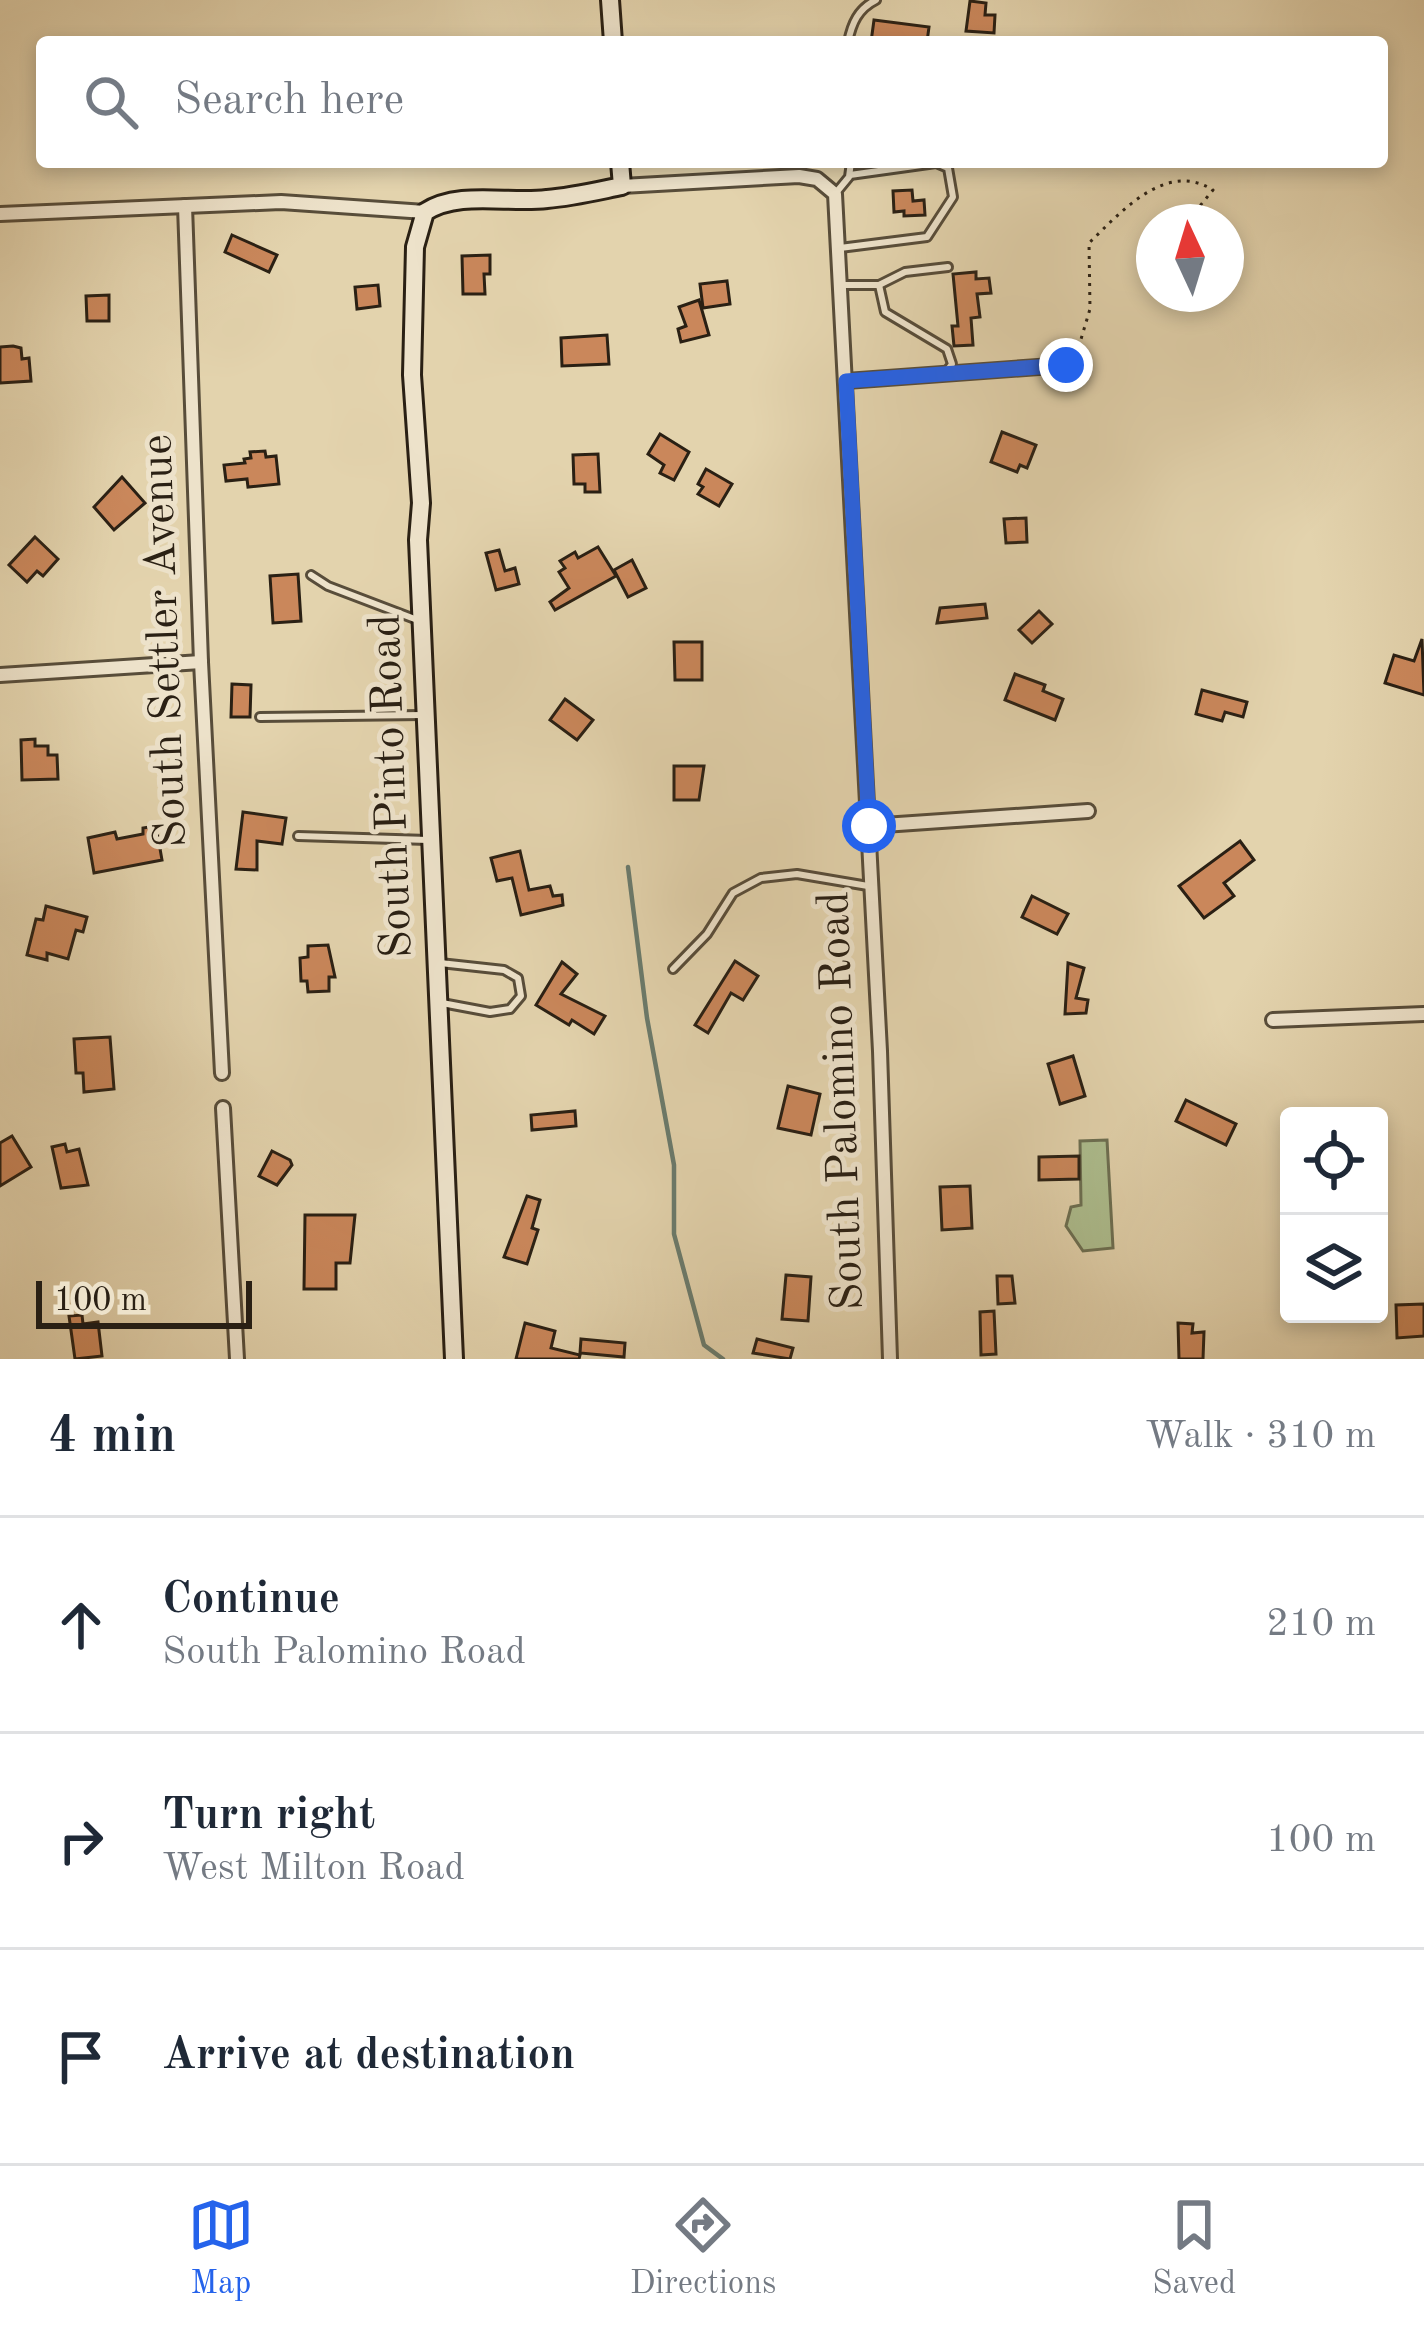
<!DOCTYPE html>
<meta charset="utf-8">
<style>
:root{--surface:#fff;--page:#f6f6f7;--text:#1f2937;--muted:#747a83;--line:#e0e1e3;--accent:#2563eb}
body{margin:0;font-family:"Old Standard TT",serif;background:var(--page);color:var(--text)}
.controls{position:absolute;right:36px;bottom:36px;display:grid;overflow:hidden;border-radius:12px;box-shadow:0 6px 18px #0003}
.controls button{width:108px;height:108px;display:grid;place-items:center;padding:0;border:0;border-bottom:3px solid var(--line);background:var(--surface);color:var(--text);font:60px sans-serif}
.compass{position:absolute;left:1136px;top:204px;width:108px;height:108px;border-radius:50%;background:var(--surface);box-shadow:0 6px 18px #0003;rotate:356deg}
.scale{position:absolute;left:36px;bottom:30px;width:216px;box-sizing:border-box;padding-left:12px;border:6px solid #2a2014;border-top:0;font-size:33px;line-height:42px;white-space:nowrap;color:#2a2014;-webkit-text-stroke:9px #ede2ca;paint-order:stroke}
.stop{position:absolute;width:36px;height:36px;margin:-27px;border:9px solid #2563eb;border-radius:50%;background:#fff}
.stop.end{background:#2563eb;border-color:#fff;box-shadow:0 3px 12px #0008}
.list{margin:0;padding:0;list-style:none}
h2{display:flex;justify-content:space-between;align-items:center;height:156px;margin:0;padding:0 48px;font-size:51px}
h2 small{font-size:39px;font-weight:400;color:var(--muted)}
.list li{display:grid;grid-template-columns:78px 1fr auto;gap:36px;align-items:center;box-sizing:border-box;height:216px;padding:0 48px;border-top:3px solid var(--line)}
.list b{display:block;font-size:45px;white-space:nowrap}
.list p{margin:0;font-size:39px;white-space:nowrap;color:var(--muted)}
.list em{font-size:39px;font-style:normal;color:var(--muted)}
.icon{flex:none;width:66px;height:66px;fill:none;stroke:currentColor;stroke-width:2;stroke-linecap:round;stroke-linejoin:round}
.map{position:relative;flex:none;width:1424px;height:1359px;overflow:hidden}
.search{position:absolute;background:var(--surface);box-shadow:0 6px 18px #0003;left:36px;right:36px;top:36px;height:132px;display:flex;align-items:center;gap:30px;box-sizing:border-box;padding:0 42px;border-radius:12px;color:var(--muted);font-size:45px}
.sheet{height:804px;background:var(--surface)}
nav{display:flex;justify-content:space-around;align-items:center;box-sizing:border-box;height:168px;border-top:3px solid var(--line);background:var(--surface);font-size:33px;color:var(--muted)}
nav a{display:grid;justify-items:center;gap:6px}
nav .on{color:var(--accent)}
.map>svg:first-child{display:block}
.green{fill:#adbe8f;stroke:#6c6f52;stroke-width:3}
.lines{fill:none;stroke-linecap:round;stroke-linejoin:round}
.stream{stroke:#6a7b6d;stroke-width:4.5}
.building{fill:#ca875b;stroke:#2a2014;stroke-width:3}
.lane-casing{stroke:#584d3a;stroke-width:12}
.street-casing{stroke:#584d3a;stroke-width:18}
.secondary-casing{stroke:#2a2014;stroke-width:22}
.path{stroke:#2a2014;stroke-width:3;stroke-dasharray:3 6;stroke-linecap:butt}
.lane{stroke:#ede2ca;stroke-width:6}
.street{stroke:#ede2ca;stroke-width:12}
.secondary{stroke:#ede2ca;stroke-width:16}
.route{stroke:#2563eb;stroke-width:15}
.labels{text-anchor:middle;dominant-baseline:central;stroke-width:10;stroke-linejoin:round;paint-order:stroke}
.street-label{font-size:45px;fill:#2a2014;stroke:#ede2ca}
</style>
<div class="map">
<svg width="1424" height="1359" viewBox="0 0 1424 1359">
<rect width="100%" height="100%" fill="#e3d3ad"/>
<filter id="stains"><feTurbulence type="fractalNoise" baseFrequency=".00167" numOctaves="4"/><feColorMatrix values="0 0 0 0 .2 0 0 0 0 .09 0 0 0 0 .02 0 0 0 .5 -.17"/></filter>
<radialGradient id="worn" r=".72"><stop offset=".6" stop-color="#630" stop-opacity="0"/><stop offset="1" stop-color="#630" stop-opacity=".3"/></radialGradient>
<polygon class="green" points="1107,1140 1113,1248 1083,1251 1066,1226 1071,1207 1081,1205 1080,1141"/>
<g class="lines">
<polyline class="stream" points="628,867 647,1018 674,1165 674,1234 704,1345 723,1359"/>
</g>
<g class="building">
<polygon points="970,1 986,3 985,15 995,15 994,33 966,31"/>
<polygon points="874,20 929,27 927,42 871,42"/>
<polygon points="912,190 913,201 924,200 925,215 904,216 904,211 894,212 893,191"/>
<polygon points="232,235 277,255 269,272 225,252"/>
<polygon points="490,255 490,274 484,274 485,294 463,294 462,256"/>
<polygon points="976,272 976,279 989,278 991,293 977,294 980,317 971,318 973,345 954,346 952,326 958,326 953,274"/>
<polygon points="727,281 730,304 703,308 700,284"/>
<polygon points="378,285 380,306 357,309 355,287"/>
<polygon points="109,295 109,321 87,321 86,296"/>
<polygon points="699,300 709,335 681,342 678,329 686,326 679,307"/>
<polygon points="607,335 609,364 562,366 561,338"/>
<polygon points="13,346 21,348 22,359 29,358 31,381 0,383 0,347"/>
<polygon points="1002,432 1036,445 1027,468 1020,465 1017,472 991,462"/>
<polygon points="660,434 689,452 674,480 660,473 664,465 648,454"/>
<polygon points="265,451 266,457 276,456 279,484 248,487 247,479 226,481 224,465 245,463 244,459 251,458 250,452"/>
<polygon points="598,454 600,492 585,492 585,484 574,484 573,455"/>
<polygon points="706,469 732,484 719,506 698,494 703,487 698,484"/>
<polygon points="122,477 145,503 114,530 94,507"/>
<polygon points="1026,518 1027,542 1006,543 1004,519"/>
<polygon points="35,537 58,559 43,576 37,571 27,582 9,565"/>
<polygon points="598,547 616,576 555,610 550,602 569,588 559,572 565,568 560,561 575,552 578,558"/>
<polygon points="499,550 505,571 515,568 519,584 496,590 486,553"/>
<polygon points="632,560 646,588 628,597 614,570"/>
<polygon points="298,574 301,621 273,623 270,576"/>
<polygon points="985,604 987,618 937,623 940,608"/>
<polygon points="1039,611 1052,624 1032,643 1019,630"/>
<polygon points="1422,639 1424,695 1385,683 1394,655 1414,661"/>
<polygon points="674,642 702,642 702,680 675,680"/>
<polygon points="1015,674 1045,685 1043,691 1063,699 1055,720 1005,700"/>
<polygon points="232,684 251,685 250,717 231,717"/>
<polygon points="1202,690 1247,702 1243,717 1225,712 1222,721 1196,714"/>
<polygon points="565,699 593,720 577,740 550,720"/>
<polygon points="35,739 35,746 48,746 48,755 57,755 58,779 22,780 21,740"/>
<polygon points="674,766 704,766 699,800 674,800"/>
<polygon points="243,812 286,818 282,844 257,841 257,870 236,869"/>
<polygon points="156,826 162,860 94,873 88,838 115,832 117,839 143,834 143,828"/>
<polygon points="1240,841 1254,860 1224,883 1234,896 1204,918 1179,886"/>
<polygon points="520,851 529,890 550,886 553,896 562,895 563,905 521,915 512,878 497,881 491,858"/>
<polygon points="1032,896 1068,914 1057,934 1022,917"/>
<polygon points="46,906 87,917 83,932 76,930 68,959 47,953 47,960 27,955 36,919 43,920"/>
<polygon points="328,945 335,977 329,977 329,991 308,992 307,981 301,981 300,958 308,957 308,946"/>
<polygon points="735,961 758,976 743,1000 731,993 708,1033 695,1025"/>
<polygon points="562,962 577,974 561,994 605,1016 594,1034 572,1020 569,1025 536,1005"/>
<polygon points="1068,963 1084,968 1076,998 1088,1000 1086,1013 1065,1014"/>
<polygon points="110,1037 114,1089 84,1092 83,1073 76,1073 74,1039"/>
<polygon points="1073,1056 1085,1096 1060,1104 1048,1064"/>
<polygon points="788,1086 820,1094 811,1135 778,1128"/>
<polygon points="1186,1100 1236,1124 1226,1145 1176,1121"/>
<polygon points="575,1111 576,1126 532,1130 531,1115"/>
<polygon points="12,1136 31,1167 0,1186 0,1143"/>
<polygon points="65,1144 67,1152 79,1149 88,1185 61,1188 52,1147"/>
<polygon points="272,1151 290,1160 292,1165 277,1185 259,1176"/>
<polygon points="1079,1156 1079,1179 1039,1180 1039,1157"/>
<polygon points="970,1186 972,1228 942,1230 940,1187"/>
<polygon points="527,1196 540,1200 532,1228 538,1230 527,1264 504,1257"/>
<polygon points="305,1215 355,1215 350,1263 336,1263 336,1289 304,1289"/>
<polygon points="786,1275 811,1277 808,1321 782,1319"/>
<polygon points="997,1276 1012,1276 1015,1303 998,1304"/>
<polygon points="1424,1304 1424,1336 1397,1338 1396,1305"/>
<polygon points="994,1311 996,1354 981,1355 980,1312"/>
<polygon points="82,1315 83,1324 98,1322 102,1356 75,1359 69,1316"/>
<polygon points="525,1323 555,1331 551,1348 580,1355 579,1359 516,1359"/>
<polygon points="1178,1323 1193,1324 1192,1333 1204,1332 1203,1359 1179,1359"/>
<polygon points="581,1339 625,1343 624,1357 580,1353"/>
<polygon points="757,1339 793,1348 790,1359 753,1353"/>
</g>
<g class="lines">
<g class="lane-casing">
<g id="lane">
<path d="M848,42C852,23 858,9 876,0"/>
<polyline points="835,194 849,177 851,162"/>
<polyline points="840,248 927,237 953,197 948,168 936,163 850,175"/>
<polyline points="841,285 879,285 885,312 947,349 952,364 947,371"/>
<polyline points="879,285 905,272 948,267"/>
<polyline points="311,575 328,586 420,621"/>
<polyline points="260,717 423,715"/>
<polyline points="298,836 428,840"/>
<polyline points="440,963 504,970 518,978 521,996 510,1009 490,1012 442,1003"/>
<polyline points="673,969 707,934 733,893 761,878 797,874 868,886"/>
</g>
</g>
<g class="street-casing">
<g id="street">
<polyline points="622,186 799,176 817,179 835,194 880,1051 890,1359"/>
<polyline points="185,206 201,662 222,1073"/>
<polyline points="0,214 281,202 425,212"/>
<polyline points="846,381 1066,365"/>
<polyline points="0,675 201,662"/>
<polyline points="869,826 1088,811"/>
<polyline points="1273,1020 1424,1014"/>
<polyline points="223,1108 237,1359"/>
</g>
</g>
<g class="secondary-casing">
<g id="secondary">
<polyline points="610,0 613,42"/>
<path d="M454,1359L418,540L421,503L412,375L415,247L425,212C459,190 508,204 547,199C572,197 597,191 622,186L620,162"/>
</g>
</g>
<path class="path" d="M1076,356L1090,309L1089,243C1121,212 1166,160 1213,190L1199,207L1196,222"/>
<use href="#lane" class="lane"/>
<use href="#street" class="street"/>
<use href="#secondary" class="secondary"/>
</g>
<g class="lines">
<polyline class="route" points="869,826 846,381 1066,365"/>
</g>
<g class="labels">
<g class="street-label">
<text transform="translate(166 641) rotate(-92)">South Settler Avenue</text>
<text transform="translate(393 786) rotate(-92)">South Pinto Road</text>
<text transform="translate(843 1101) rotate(-92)">South Palomino Road</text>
</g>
</g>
<rect width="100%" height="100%" filter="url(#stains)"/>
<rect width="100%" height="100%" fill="url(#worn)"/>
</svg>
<div class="controls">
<button><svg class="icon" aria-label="locate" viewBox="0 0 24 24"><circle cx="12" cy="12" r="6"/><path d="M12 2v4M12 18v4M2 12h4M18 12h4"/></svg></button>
<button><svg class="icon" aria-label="layers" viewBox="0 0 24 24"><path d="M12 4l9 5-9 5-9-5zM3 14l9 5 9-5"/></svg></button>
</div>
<svg class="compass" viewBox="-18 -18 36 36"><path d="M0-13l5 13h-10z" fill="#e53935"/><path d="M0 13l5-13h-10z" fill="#747a83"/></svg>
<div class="scale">100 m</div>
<div class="stop" style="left:869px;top:826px"></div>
<div class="stop end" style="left:1066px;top:365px"></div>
<div class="search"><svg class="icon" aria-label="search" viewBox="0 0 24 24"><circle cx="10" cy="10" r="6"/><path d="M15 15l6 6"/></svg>Search here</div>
</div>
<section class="sheet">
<h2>4 min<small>Walk · 310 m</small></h2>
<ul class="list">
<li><svg class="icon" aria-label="ahead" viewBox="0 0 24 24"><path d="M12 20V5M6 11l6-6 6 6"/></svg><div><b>Continue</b><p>South Palomino Road</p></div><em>210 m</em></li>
<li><svg class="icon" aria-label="right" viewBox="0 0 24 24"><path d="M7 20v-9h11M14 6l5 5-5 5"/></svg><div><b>Turn right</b><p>West Milton Road</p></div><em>100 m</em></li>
<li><svg class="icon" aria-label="arrive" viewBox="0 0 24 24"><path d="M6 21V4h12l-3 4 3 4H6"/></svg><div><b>Arrive at destination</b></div></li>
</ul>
</section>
<nav>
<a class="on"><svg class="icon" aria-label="map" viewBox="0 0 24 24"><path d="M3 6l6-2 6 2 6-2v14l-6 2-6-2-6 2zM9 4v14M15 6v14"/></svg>Map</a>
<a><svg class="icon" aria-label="directions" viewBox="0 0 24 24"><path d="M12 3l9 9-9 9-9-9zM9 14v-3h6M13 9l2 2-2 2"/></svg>Directions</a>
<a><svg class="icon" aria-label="saved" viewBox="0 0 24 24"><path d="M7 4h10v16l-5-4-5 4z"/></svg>Saved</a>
</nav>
